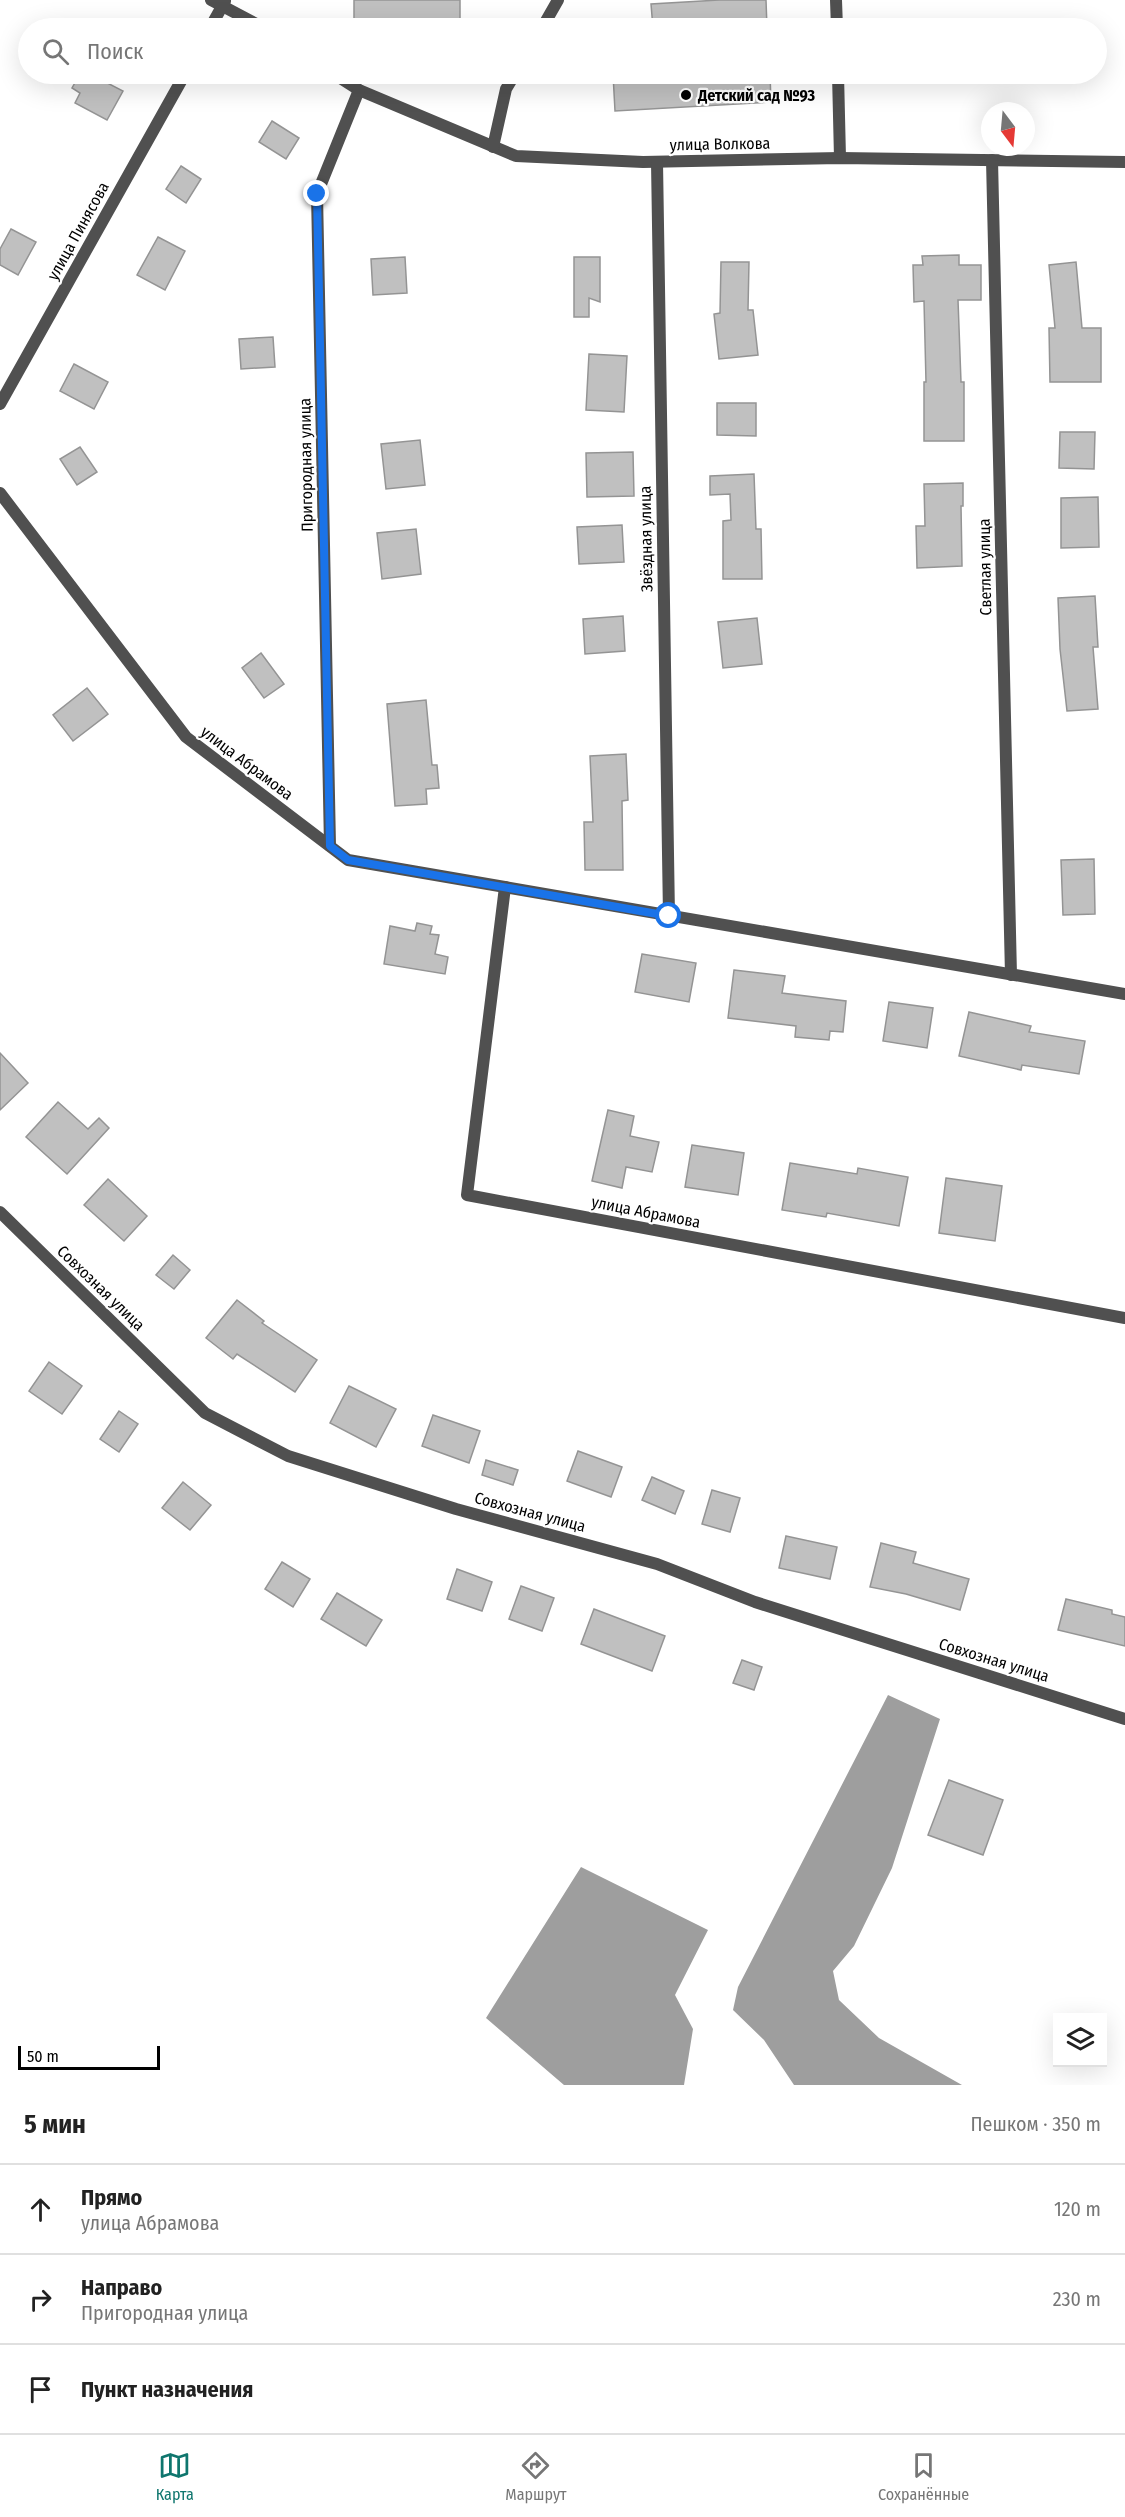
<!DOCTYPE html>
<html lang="ru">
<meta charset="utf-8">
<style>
:root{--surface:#fff;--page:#f6f6f6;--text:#222;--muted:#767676;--line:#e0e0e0;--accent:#0f766e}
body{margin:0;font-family:"Fira Sans Condensed",sans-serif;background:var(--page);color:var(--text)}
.controls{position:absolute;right:18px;bottom:18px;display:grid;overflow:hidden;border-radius:0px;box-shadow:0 6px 24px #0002}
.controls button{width:54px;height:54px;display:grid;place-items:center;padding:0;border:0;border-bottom:2px solid var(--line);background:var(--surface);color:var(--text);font:30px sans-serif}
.compass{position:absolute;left:981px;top:102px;width:54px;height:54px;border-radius:50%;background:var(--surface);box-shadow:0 6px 24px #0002;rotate:164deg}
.scale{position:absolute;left:18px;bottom:15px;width:142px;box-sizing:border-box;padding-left:6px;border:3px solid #000;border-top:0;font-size:16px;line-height:21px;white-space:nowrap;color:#000;-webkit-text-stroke:4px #fff;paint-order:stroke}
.stop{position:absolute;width:18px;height:18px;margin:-14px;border:4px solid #1a73e8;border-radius:50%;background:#fff}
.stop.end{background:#1a73e8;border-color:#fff;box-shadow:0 2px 6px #0008}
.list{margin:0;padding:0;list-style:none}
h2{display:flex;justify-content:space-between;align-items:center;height:78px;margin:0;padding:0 24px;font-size:26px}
h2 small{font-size:20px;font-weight:400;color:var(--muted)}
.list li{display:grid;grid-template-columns:39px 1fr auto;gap:18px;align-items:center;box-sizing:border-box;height:90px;padding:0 24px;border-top:2px solid var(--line)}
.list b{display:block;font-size:22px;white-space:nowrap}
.list p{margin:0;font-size:20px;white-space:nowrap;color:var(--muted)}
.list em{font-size:20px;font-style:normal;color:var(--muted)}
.icon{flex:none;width:33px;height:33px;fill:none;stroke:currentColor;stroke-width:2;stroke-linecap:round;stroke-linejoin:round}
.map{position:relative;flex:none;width:1125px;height:2085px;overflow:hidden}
.search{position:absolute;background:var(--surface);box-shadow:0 6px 24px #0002;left:18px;right:18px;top:18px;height:66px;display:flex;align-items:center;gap:15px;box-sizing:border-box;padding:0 21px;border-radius:33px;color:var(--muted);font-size:22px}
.sheet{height:348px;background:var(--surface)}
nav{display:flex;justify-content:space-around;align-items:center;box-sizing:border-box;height:84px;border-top:2px solid var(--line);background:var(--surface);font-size:16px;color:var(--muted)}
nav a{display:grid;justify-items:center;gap:3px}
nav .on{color:var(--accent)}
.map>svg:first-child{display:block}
.water{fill:#9e9e9e}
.building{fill:#c0c0c0;stroke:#949494;stroke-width:1.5}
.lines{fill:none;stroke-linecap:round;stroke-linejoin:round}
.street{stroke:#505050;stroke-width:12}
.route{stroke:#1a73e8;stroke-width:8}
.poi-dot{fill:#000;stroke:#fff;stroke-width:2}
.labels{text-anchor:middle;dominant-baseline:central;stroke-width:4.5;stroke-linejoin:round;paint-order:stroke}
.poi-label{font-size:16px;font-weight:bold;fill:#000;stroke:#fff;text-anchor:start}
.street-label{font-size:16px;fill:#000;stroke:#fff}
</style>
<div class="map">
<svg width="1125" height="2085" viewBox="0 0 1125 2085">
<rect width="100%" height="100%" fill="#fff"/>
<g class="water">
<polygon points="888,1695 940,1719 892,1868 854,1946 833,1971 839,2000 879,2038 962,2085 794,2085 764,2040 733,2010 738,1987"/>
<polygon points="581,1867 708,1930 675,1995 693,2029 684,2085 564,2085 486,2018"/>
</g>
<g class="building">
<polygon points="354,0 460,0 460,22 354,23"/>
<polygon points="719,0 766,0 767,28 653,28 651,4"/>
<polygon points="80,74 90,74 123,91 107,120 75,103 80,93 72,88"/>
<polygon points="613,74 770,74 771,102 615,111"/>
<polygon points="272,121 299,138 286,159 259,142"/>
<polygon points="181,166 201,179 186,203 166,189"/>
<polygon points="11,229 36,242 18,275 0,265 0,249"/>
<polygon points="158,237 185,251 165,290 137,275"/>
<polygon points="959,255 959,265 981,265 981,300 958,300 961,382 964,382 964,441 924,441 924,382 926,382 924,301 914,302 913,265 923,265 922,256"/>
<polygon points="405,257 407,293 373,295 371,259"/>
<polygon points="574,257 600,257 600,302 589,298 589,317 574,317"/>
<polygon points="721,262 749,262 748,310 753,310 758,355 719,359 714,314 720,313"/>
<polygon points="1076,262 1082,328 1101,328 1101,382 1050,382 1049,328 1055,328 1049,265"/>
<polygon points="273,337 275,367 241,369 239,339"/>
<polygon points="589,354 627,356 624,412 586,410"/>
<polygon points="74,364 108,382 94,409 60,391"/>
<polygon points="717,403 756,403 756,436 717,435"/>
<polygon points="1060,432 1095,432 1094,469 1059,468"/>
<polygon points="420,440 425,485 386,489 381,444"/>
<polygon points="80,447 97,472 77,485 60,459"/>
<polygon points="633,452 634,496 587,497 586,453"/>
<polygon points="754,474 756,529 761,529 762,579 723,579 723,521 731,520 730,494 710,495 710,476"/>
<polygon points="963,483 963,506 961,506 962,566 917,568 916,526 925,526 924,484"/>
<polygon points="1098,497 1099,547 1061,548 1061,498"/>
<polygon points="622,525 624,562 579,564 577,527"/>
<polygon points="416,529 421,574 382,579 377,533"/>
<polygon points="1095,596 1098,647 1093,647 1098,709 1067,711 1060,649 1058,598"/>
<polygon points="623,616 625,651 585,654 583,619"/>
<polygon points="757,618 762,664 723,668 718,622"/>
<polygon points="261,653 284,684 264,698 242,668"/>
<polygon points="87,688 108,714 73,741 53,715"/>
<polygon points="426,700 432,765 437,765 439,788 426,789 427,804 395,806 387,704"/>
<polygon points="626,754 628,800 622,801 623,870 585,870 584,822 593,822 590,756"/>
<polygon points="1094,859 1095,914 1063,915 1061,860"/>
<polygon points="417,923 432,926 430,934 439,935 435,954 448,957 445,974 384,964 390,926 415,931"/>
<polygon points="642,954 696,963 689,1002 635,992"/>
<polygon points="734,970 785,976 782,993 846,1001 843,1032 830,1031 829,1040 795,1037 796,1026 728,1018"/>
<polygon points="889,1002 933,1008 927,1048 883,1041"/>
<polygon points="969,1012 1031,1026 1029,1032 1085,1041 1079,1074 1022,1065 1021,1070 959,1056"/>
<polygon points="0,1053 28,1083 0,1110"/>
<polygon points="58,1102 88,1129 99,1118 109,1128 67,1174 26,1137"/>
<polygon points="608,1110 634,1116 630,1136 659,1142 652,1172 626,1167 622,1188 592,1181"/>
<polygon points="692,1145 744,1153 738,1195 685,1187"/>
<polygon points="790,1163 857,1174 858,1168 908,1177 899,1226 827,1213 826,1217 782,1210"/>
<polygon points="946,1178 1002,1186 995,1241 939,1233"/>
<polygon points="108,1179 147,1216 124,1241 84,1205"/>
<polygon points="173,1255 190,1270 174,1289 156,1275"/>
<polygon points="237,1300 264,1321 262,1323 317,1360 295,1392 237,1354 233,1359 206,1338"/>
<polygon points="49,1362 82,1386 62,1414 29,1391"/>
<polygon points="349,1386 396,1409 376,1447 330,1423"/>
<polygon points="119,1411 138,1424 119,1452 100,1439"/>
<polygon points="433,1415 480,1431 469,1463 422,1446"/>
<polygon points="578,1451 622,1467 611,1497 567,1481"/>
<polygon points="486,1460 518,1470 513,1485 482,1475"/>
<polygon points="652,1477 684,1491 675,1514 642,1500"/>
<polygon points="183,1482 211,1505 190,1530 162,1508"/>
<polygon points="712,1490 740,1498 730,1532 702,1524"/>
<polygon points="786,1536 837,1547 830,1579 779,1568"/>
<polygon points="881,1543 916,1552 913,1563 969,1579 960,1610 906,1594 870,1587"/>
<polygon points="282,1562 310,1579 293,1607 265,1589"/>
<polygon points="457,1569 492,1582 482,1611 447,1599"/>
<polygon points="521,1586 554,1598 542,1631 509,1619"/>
<polygon points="337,1593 382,1620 366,1646 321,1619"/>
<polygon points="1066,1599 1112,1610 1112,1614 1125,1617 1125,1646 1058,1630"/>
<polygon points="594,1609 665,1636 652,1671 581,1644"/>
<polygon points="742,1660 762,1667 754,1690 733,1683"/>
<polygon points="949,1780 1003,1800 983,1855 928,1835"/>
</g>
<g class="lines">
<g class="street">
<polyline points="211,0 264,28"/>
<polyline points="836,0 837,28"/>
<polyline points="210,28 225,1"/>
<polyline points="542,28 558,0"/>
<polyline points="334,74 359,90 516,156 643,162 840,158 1125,162"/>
<polyline points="838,74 840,158"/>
<polyline points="493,147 506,89 515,74"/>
<polyline points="992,160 1011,975"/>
<polyline points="657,162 669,916"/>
<polyline points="0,404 185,74"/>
<polyline points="0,493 186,737 348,860 1125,994"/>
<polyline points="330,846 317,194 359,90"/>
<polyline points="505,887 467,1195 1125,1318"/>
<polyline points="0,1212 205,1413 288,1456 456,1509 657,1564 755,1602 1125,1719"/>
</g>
</g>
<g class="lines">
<polyline class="route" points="317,194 330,846 348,860 669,916"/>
</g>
<circle class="poi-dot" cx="686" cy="95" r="6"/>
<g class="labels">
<g class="poi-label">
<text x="698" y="95">Детский сад №93</text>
</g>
<g class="street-label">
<text transform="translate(720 144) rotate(-1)">улица Волкова</text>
<text transform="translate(78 231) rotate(-61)">улица Пинясова</text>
<text transform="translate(306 465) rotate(-91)">Пригородная улица</text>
<text transform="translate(646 539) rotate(-91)">Звёздная улица</text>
<text transform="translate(985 567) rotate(-91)">Светлая улица</text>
<text transform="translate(247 763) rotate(37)">улица Абрамова</text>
<text transform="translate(646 1212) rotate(11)">улица Абрамова</text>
<text transform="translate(101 1288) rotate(44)">Совхозная улица</text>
<text transform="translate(530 1512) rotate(15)">Совхозная улица</text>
<text transform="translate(994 1660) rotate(17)">Совхозная улица</text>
</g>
</g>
</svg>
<div class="controls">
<button><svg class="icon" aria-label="layers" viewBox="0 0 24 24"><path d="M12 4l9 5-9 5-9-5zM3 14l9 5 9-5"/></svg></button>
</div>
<svg class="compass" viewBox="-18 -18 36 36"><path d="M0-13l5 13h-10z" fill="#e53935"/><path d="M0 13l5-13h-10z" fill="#767676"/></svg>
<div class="scale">50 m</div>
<div class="stop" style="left:669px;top:916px"></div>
<div class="stop end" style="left:317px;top:194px"></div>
<div class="search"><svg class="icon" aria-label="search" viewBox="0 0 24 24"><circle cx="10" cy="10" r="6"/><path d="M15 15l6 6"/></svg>Поиск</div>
</div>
<section class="sheet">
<h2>5 мин<small>Пешком · 350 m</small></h2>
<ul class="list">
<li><svg class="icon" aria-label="ahead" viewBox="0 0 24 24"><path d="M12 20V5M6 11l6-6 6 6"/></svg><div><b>Прямо</b><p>улица Абрамова</p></div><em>120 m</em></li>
<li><svg class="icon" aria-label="right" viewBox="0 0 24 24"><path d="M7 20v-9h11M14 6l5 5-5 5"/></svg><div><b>Направо</b><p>Пригородная улица</p></div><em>230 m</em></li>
<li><svg class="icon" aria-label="arrive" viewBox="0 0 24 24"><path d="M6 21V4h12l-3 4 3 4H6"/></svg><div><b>Пункт назначения</b></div></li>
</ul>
</section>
<nav>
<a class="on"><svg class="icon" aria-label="map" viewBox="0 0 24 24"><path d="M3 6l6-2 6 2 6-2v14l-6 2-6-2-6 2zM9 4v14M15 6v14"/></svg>Карта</a>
<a><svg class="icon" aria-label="directions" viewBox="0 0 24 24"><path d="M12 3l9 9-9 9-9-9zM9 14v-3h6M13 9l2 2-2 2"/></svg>Маршрут</a>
<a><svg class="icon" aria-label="saved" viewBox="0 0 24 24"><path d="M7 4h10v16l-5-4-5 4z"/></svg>Сохранённые</a>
</nav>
